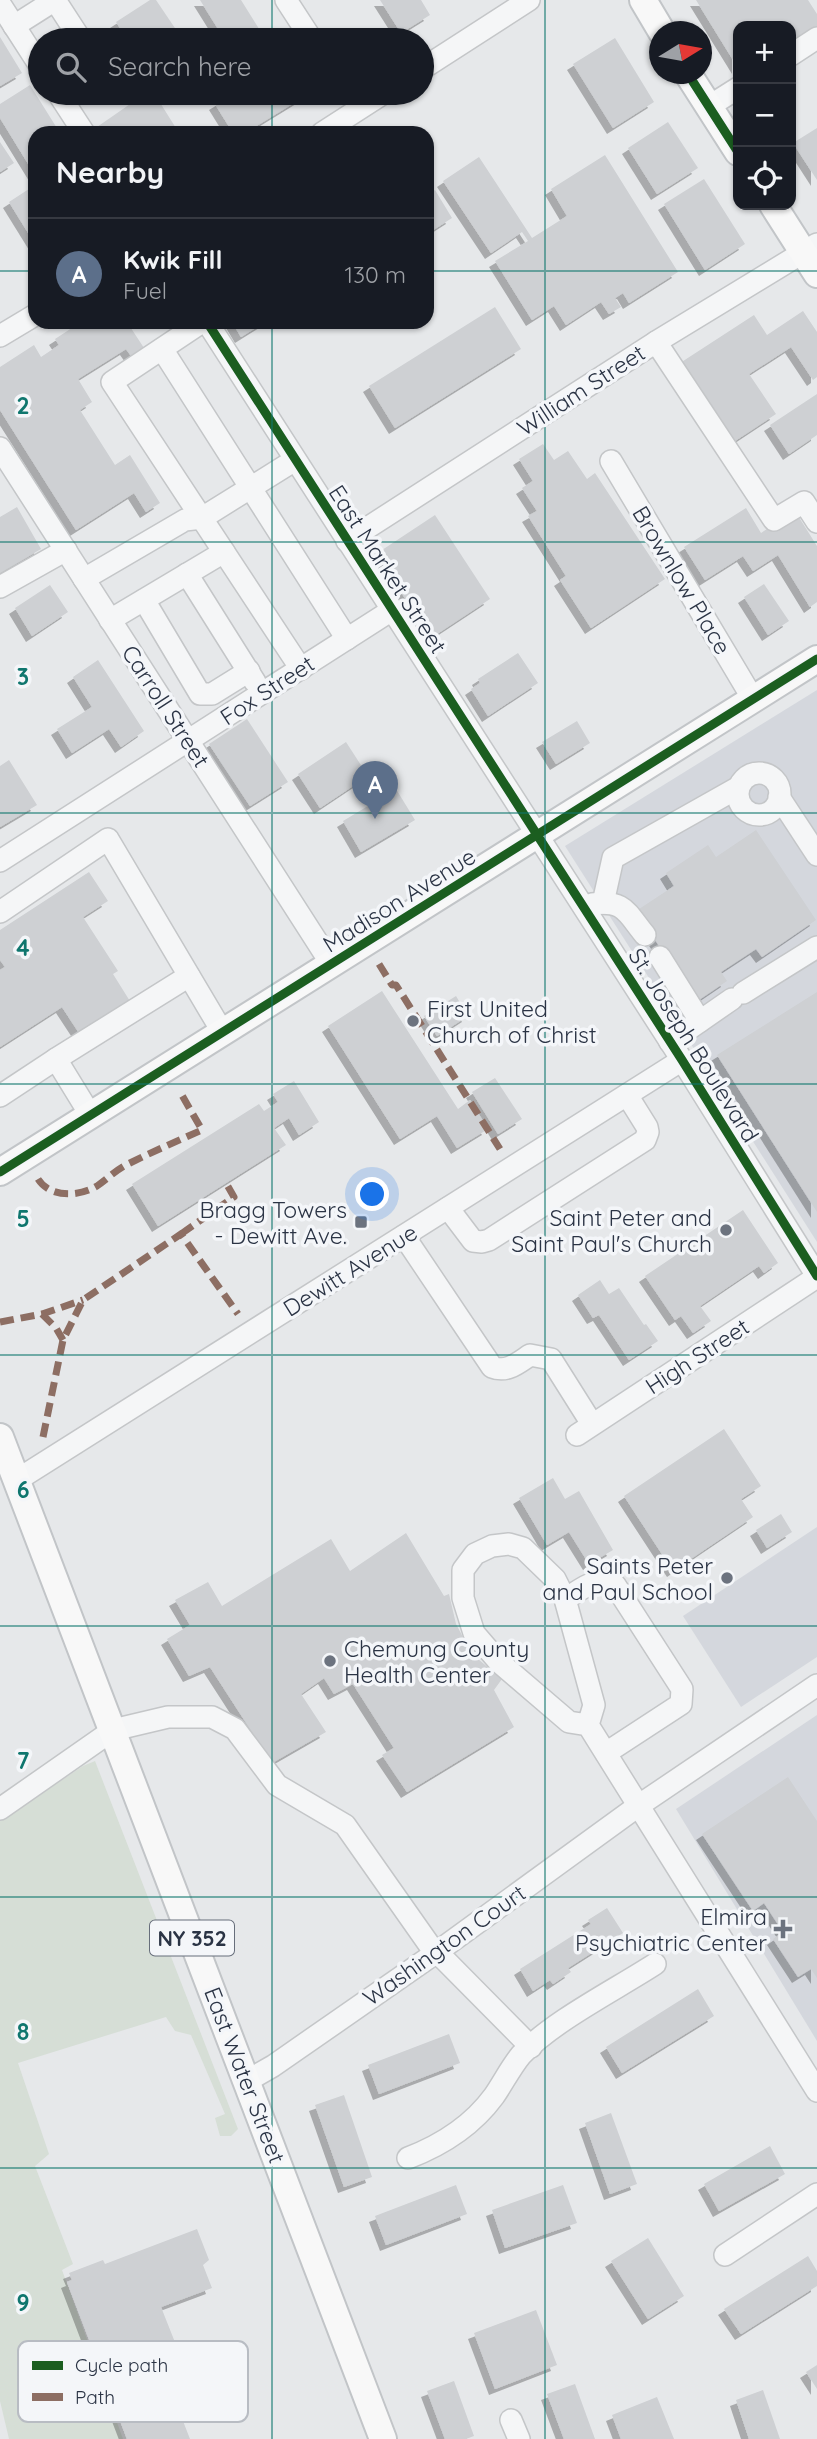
<!DOCTYPE html>
<meta charset="utf-8">
<style>
:root{--surface:#171b24;--page:#20242c;--text:#f1f3f6;--muted:#9ea1a6;--line:#363941;--accent:#7c3aed}
body{margin:0;font-family:Quicksand,sans-serif;background:var(--page);color:var(--text)}
.controls{position:absolute;right:21px;top:21px;display:grid;overflow:hidden;border-radius:14px;box-shadow:0 2px 5px #0004}
.controls button{width:63px;height:63px;display:grid;place-items:center;padding:0;border:0;border-bottom:2px solid var(--line);background:var(--surface);color:var(--text);font:35px sans-serif}
.compass{position:absolute;left:649px;top:21px;width:63px;height:63px;border-radius:50%;background:var(--surface);box-shadow:0 2px 5px #0004;rotate:79deg}
.you{position:absolute;left:373px;top:1195px;width:24px;height:24px;margin:-18px;border:5px solid #fff;border-radius:50%;background:#1a73e8;box-shadow:0 0 0 10px #1a73e833}
.badge{display:grid;place-items:center;width:46px;height:46px;border-radius:50%;background:var(--accent);color:#fff;font-size:23px;font-weight:700}
.pin{position:absolute;translate:-50% -58px;filter:drop-shadow(0 2px 4px #0008)}
.pin::after{content:'';position:absolute;top:37px;width:24px;height:21px;background:inherit;clip-path:polygon(0 0,100% 0,50% 100%)}
.list{margin:0;padding:0;list-style:none}
h2{display:flex;justify-content:space-between;align-items:center;height:91px;margin:0;padding:0 28px;font-size:30px}
h2 small{font-size:23px;font-weight:400;color:var(--muted)}
.list li{display:grid;grid-template-columns:46px 1fr auto;gap:21px;align-items:center;box-sizing:border-box;height:112px;padding:0 28px;border-top:2px solid var(--line)}
.list b{display:block;font-size:26px;white-space:nowrap}
.list p{margin:0;font-size:23px;white-space:nowrap;color:var(--muted)}
.list em{font-size:23px;font-style:normal;color:var(--muted)}
.icon{flex:none;width:38px;height:38px;fill:none;stroke:currentColor;stroke-width:2;stroke-linecap:round;stroke-linejoin:round}
.map{position:relative;flex:none;width:817px;height:2439px;overflow:hidden}
.search{position:absolute;background:var(--surface);box-shadow:0 2px 5px #0004;left:28px;top:28px;width:406px;height:77px;display:flex;align-items:center;gap:18px;box-sizing:border-box;padding:0 24px;border-radius:38px;color:var(--muted);font-size:26px}
.panel{position:absolute;background:var(--surface);box-shadow:0 2px 5px #0004;left:28px;top:126px;width:406px;height:203px;border-radius:21px}
.map>svg:first-child{display:block}
.built{fill:#d4d7dd}
.green{fill:#d6ded6}
.building{fill:#ced0d3;filter:url(#shadow)}
.lines{fill:none;stroke-linecap:round;stroke-linejoin:round}
.minor-casing{stroke:#c4c6c8;stroke-width:24}
.major-casing{stroke:#c2c5c8;stroke-width:30}
.minor{stroke:#f5f6f7;stroke-width:21}
.major{stroke:#f8f8f8;stroke-width:26}
.quiet{stroke:#8d6e63;stroke-width:7;stroke-dasharray:14 7;stroke-linecap:butt}
.cycleway-casing{stroke:#f4f6f9;stroke-width:13}
.cycleway{stroke:#1b5e20;stroke-width:9}
.grid{fill:none;stroke:#0f766e;stroke-width:2;stroke-opacity:0.55}
.poi-dot{fill:#6c737f;stroke:#f4f6f9;stroke-width:2.5}
.labels{text-anchor:middle;dominant-baseline:central;stroke-width:7;stroke-linejoin:round;paint-order:stroke}
.shield{fill:#f4f6f9;stroke:#676e7b;stroke-width:2}
.shield-label{font-size:21px;font-weight:bold;fill:#2b3445}
.street-label{font-size:23px;fill:#2b3445;stroke:#f4f6f9}
.poi-label{font-size:23px;fill:#2b3445;stroke:#f4f6f9;text-anchor:end}
.key{fill:#f4f6f9;stroke:#b8bcc3;stroke-width:2}
.key-label{font-size:19px;fill:#2b3445}
.grid-label{font-size:23px;text-anchor:middle;font-weight:bold;fill:#0f766e;stroke:#f4f6f9;stroke-width:7;stroke-linejoin:round;paint-order:stroke}
</style>
<div class="map">
<svg width="817" height="2439" viewBox="0 0 817 2439">
<defs>
<filter id="shadow"><feDropShadow dx="-6" dy="6" stdDeviation="0" flood-color="#0004"/></filter>
</defs>
<rect width="100%" height="100%" fill="#e6e8ea"/>
<g class="built">
<polygon points="817,690 817,1242 565,846"/>
<polygon points="817,1527 817,1657 741,1707 683,1616"/>
<polygon points="817,1715 817,2041 676,1809"/>
</g>
<polygon class="green" points="95,1761 238,2129 231,2136 220,2136 215,2118 225,2114 191,2035 175,2031 166,2017 18,2063 49,2154 35,2166 73,2264 62,2270 123,2439 9,2439 0,2401 0,1821 83,1766"/>
<g class="building">
<polygon points="150,0 156,0 183,40 128,40 116,22"/>
<polygon points="200,0 241,0 266,40 225,40"/>
<polygon points="380,0 421,0 430,15 401,33"/>
<polygon points="696,0 808,0 817,14 817,26 791,43 791,26 738,26 738,68"/>
<polygon points="0,37 22,73 0,86"/>
<polygon points="615,38 654,102 613,128 573,64"/>
<polygon points="30,85 60,133 35,133 35,175 0,118 0,104"/>
<polygon points="146,93 154,93 179,133 101,133 97,127"/>
<polygon points="233,93 298,93 302,98 245,133 233,133 215,104"/>
<polygon points="668,122 698,168 657,194 628,148"/>
<polygon points="817,128 817,180 793,143"/>
<polygon points="0,142 14,163 0,172"/>
<polygon points="605,155 678,272 629,303 623,293 615,298 621,307 609,314 601,302 566,325 554,306 532,320 495,261 528,241 522,232 491,253 443,181 479,157 532,238 567,216 551,189"/>
<polygon points="704,179 745,244 705,270 664,204"/>
<polygon points="35,185 35,244 9,202"/>
<polygon points="435,190 452,218 427,234 427,195"/>
<polygon points="495,307 521,349 395,428 369,386"/>
<polygon points="803,311 817,332 817,377 813,380 791,347 749,374 776,414 729,445 677,365 754,315 767,335"/>
<polygon points="81,322 127,322 144,348 131,356 126,349 78,379 92,402 80,410 115,465 130,455 160,503 146,512 134,493 76,530 0,410 0,367 34,345 41,357 59,345 55,339"/>
<polygon points="232,322 265,322 241,337"/>
<polygon points="817,394 817,435 789,454 770,425"/>
<polygon points="543,444 554,460 568,451 587,479 595,473 665,579 591,628 560,580 566,576 528,516 537,511 522,488 533,481 519,459"/>
<polygon points="17,507 41,549 0,573 0,517"/>
<polygon points="746,508 761,533 795,511 817,546 817,602 810,607 778,555 753,571 743,556 705,580 684,547"/>
<polygon points="435,515 490,599 431,638 376,554"/>
<polygon points="764,584 789,621 768,635 744,597"/>
<polygon points="50,585 68,612 32,636 15,608"/>
<polygon points="518,653 538,683 488,716 471,689 480,683 478,679"/>
<polygon points="98,660 144,731 121,747 109,729 72,753 57,729 92,707 73,677"/>
<polygon points="247,719 288,782 250,806 209,744"/>
<polygon points="577,721 590,743 556,764 542,742"/>
<polygon points="346,742 368,776 320,808 298,774"/>
<polygon points="9,760 37,805 0,827 0,766"/>
<polygon points="396,789 415,820 361,852 343,821"/>
<polygon points="756,830 816,920 762,957 756,949 721,972 727,981 696,1002 636,911 674,886 666,873 708,845 716,857"/>
<polygon points="89,872 108,901 83,917 118,971 113,974 133,1006 83,1039 62,1007 0,1047 0,970 5,967 0,960 0,930"/>
<polygon points="382,991 458,1109 470,1100 488,1129 457,1148 437,1116 400,1139 328,1026"/>
<polygon points="817,992 817,1212 717,1055"/>
<polygon points="456,996 468,1016 437,1036 424,1016"/>
<polygon points="495,1078 522,1119 498,1134 472,1092"/>
<polygon points="294,1081 319,1122 299,1135 289,1118 274,1128 286,1145 158,1226 132,1184 259,1104 264,1111 278,1102 273,1094"/>
<polygon points="743,1210 778,1263 764,1273 759,1266 700,1306 711,1321 693,1333 681,1316 675,1320 645,1276"/>
<polygon points="600,1280 609,1294 619,1288 644,1325 646,1324 658,1341 629,1360 599,1315 593,1318 578,1295"/>
<polygon points="724,1429 761,1486 741,1499 753,1517 673,1571 624,1496"/>
<polygon points="553,1478 565,1499 579,1491 613,1550 589,1564 569,1532 547,1545 519,1498"/>
<polygon points="781,1514 792,1532 767,1548 756,1530"/>
<polygon points="406,1533 444,1596 449,1594 456,1624 472,1654 502,1679 494,1690 514,1727 407,1792 382,1755 394,1748 353,1684 334,1694 324,1678 301,1694 326,1732 272,1763 210,1667 189,1676 167,1639 190,1625 175,1600 208,1582 222,1606 331,1539 350,1571"/>
<polygon points="788,1777 817,1821 817,1978 811,1969 798,1977 773,1939 783,1932 764,1903 753,1911 702,1834"/>
<polygon points="607,1908 623,1933 568,1968 571,1972 553,1984 550,1980 533,1991 520,1969 591,1924 588,1920"/>
<polygon points="698,1989 714,2016 622,2073 606,2047"/>
<polygon points="449,2034 460,2063 379,2094 368,2065"/>
<polygon points="344,2095 372,2177 344,2187 315,2105"/>
<polygon points="611,2113 637,2184 610,2194 585,2123"/>
<polygon points="770,2146 785,2174 719,2211 704,2184"/>
<polygon points="456,2185 467,2214 386,2245 375,2216"/>
<polygon points="563,2185 577,2223 505,2248 492,2210"/>
<polygon points="197,2229 209,2260 203,2265 212,2288 161,2307 186,2370 148,2385 151,2393 169,2385 190,2439 127,2439 67,2282 72,2280 69,2273 103,2260 105,2264"/>
<polygon points="648,2238 684,2296 648,2319 611,2261"/>
<polygon points="808,2256 817,2271 817,2286 741,2334 724,2309"/>
<polygon points="536,2310 557,2365 495,2389 474,2333"/>
<polygon points="817,2365 817,2389 806,2372"/>
<polygon points="454,2381 474,2436 466,2439 445,2439 427,2391"/>
<polygon points="575,2384 595,2439 564,2439 547,2394"/>
<polygon points="763,2390 780,2439 749,2439 736,2400"/>
<polygon points="657,2397 674,2439 621,2439 612,2415"/>
</g>
<g class="lines">
<g class="minor-casing">
<g id="minor">
<polyline points="55,0 81,40"/>
<polyline points="286,0 312,40"/>
<polyline points="0,4 40,66"/>
<polyline points="14,26 55,0"/>
<polyline points="791,55 817,38"/>
<polyline points="422,69 529,0"/>
<polyline points="58,93 84,133"/>
<polyline points="708,107 738,88"/>
<polyline points="322,133 384,93"/>
<polyline points="202,322 112,382 301,669"/>
<polyline points="207,322 682,1060 817,1276"/>
<polyline points="0,336 35,315"/>
<polyline points="656,342 774,520 804,502 817,522"/>
<polyline points="162,349 347,639"/>
<polyline points="0,448 332,965"/>
<polyline points="611,461 753,699"/>
<polyline points="347,541 656,342 817,244"/>
<polyline points="187,574 255,682"/>
<polyline points="84,579 185,520 202,518 295,460"/>
<polyline points="0,587 66,550"/>
<polyline points="144,600 200,694 212,694 249,671"/>
<polyline points="110,620 224,552"/>
<circle cx="759" cy="794" r="21"/>
<polyline points="779,797 817,855"/>
<polyline points="0,861 392,610"/>
<polyline points="603,903 613,858 739,787"/>
<path d="M592,904C625,900 626,912 645,935"/>
<polyline points="0,912 108,839 223,1033"/>
<polyline points="660,957 700,1021"/>
<polyline points="743,993 817,947"/>
<polyline points="670,1042 732,999"/>
<polyline points="56,1059 189,976"/>
<polyline points="0,1096 56,1059 91,1116"/>
<polyline points="448,1208 473,1241 482,1242 489,1240 645,1140 648,1132 647,1127 627,1095"/>
<path d="M404,1236L492,1367C507,1373 518,1363 530,1355L551,1359L592,1424"/>
<polyline points="577,1435 817,1277"/>
<polyline points="17,1480 682,1060"/>
<path d="M565,1599C581,1590 597,1574 615,1585L682,1689L681,1704L606,1753"/>
<polyline points="588,1725 569,1722 499,1662 474,1633 463,1598 463,1570 475,1554 492,1546 509,1544 523,1548 555,1579 565,1599 594,1705 588,1725 817,2091"/>
<polyline points="0,1809 113,1730 168,1717 212,1717 235,1729 277,1785 345,1825 435,1953"/>
<polyline points="437,1952 531,2047"/>
<polyline points="247,2081 273,2066 437,1952 638,1806 817,1685"/>
<path d="M408,2158C442,2145 472,2126 494,2096C503,2083 511,2067 521,2055C553,2021 615,1990 655,1964"/>
<polyline points="725,2255 817,2194"/>
<polyline points="511,2420 519,2439"/>
</g>
</g>
<g class="major-casing">
<g id="major">
<polyline points="643,0 662,32"/>
<polyline points="688,74 738,152"/>
<polyline points="773,205 817,274"/>
<polyline points="0,1172 817,659"/>
<polyline points="0,1437 383,2439"/>
</g>
</g>
<use href="#minor" class="minor"/>
<use href="#major" class="major"/>
<g class="quiet">
<polyline points="379,964 392,985 396,985 500,1149"/>
<path d="M38,1179C50,1198 79,1197 97,1186C107,1179 116,1170 128,1164C152,1152 177,1141 202,1130L179,1090"/>
<polyline points="181,1234 234,1197 226,1183"/>
<polyline points="42,1314 56,1328 63,1340"/>
<polyline points="0,1322 42,1314 83,1300"/>
<polyline points="43,1437 63,1340 83,1300 181,1234 238,1314"/>
</g>
<g class="cycleway-casing">
<g id="cycleway">
<polyline points="688,74 738,152"/>
<polyline points="207,322 682,1060 817,1276"/>
<polyline points="0,1172 817,659"/>
</g>
</g>
<use href="#cycleway" class="cycleway"/>
</g>
<path class="grid" d="M272,0V40M545,0V2439M272,93V133M0,271H35M427,271H817M272,322V2439M0,542H817M0,813H817M0,1084H817M0,1355H817M0,1626H817M0,1897H817M0,2168H817"/>
<g class="poi-dot">
<circle cx="413" cy="1021" r="7"/>
<rect x="354" y="1215" width="14" height="14" rx="3.5"/>
<circle cx="726" cy="1230" r="7"/>
<circle cx="727" cy="1578" r="7"/>
<circle cx="330" cy="1661" r="7"/>
<path d="M779.5 1918.5h7v7h7v7h-7v7h-7v-7h-7v-7h7z"/>
</g>
<g class="labels">
<rect class="shield" x="150" y="1920.5" width="84" height="35" rx="5"/>
<g class="shield-label">
<text x="192" y="1938">NY 352</text>
</g>
<g class="street-label">
<text transform="translate(581 390) rotate(-33)">William Street</text>
<text transform="translate(388 569) rotate(57)">East Market Street</text>
<text transform="translate(682 580) rotate(59)">Brownlow Place</text>
<text transform="translate(267 690) rotate(-33)">Fox Street</text>
<text transform="translate(166 706) rotate(57)">Carroll Street</text>
<text transform="translate(399 900) rotate(-32)">Madison Avenue</text>
<text transform="translate(694 1045) rotate(58)">St. Joseph Boulevard</text>
<text transform="translate(350 1270) rotate(-32)">Dewitt Avenue</text>
<text transform="translate(697 1356) rotate(-33)">High Street</text>
<text transform="translate(444 1945) rotate(-35)">Washington Court</text>
<text transform="translate(245 2075) rotate(69)">East Water Street</text>
</g>
<g class="poi-label">
<text x="427" y="1008" text-anchor="start">First United<tspan x="427" dy="26">Church of Christ</tspan></text>
<text x="347" y="1209">Bragg Towers<tspan x="347" dy="26">- Dewitt Ave.</tspan></text>
<text x="712" y="1217">Saint Peter and<tspan x="712" dy="26">Saint Paul's Church</tspan></text>
<text x="713" y="1565">Saints Peter<tspan x="713" dy="26">and Paul School</tspan></text>
<text x="344" y="1648" text-anchor="start">Chemung County<tspan x="344" dy="26">Health Center</tspan></text>
<text x="767" y="1916">Elmira<tspan x="767" dy="26">Psychiatric Center</tspan></text>
</g>
</g>
<rect x="18" y="2341" width="230" height="81" rx="10" class="key"/>
<rect x="32" y="2361" width="31" height="9" fill="#1b5e20"/>
<rect x="32" y="2393" width="31" height="8" fill="#8d6e63"/>
<g class="key-label">
<text x="75" y="2372">Cycle path</text>
<text x="75" y="2404">Path</text>
</g>
<g class="grid-label">
<text x="23" y="414">2</text>
<text x="23" y="685">3</text>
<text x="23" y="956">4</text>
<text x="23" y="1227">5</text>
<text x="23" y="1498">6</text>
<text x="23" y="1769">7</text>
<text x="23" y="2040">8</text>
<text x="23" y="2311">9</text>
</g>
</svg>
<div class="controls">
<button>+</button>
<button>−</button>
<button><svg class="icon" aria-label="locate" viewBox="0 0 24 24"><circle cx="12" cy="12" r="6"/><path d="M12 2v4M12 18v4M2 12h4M18 12h4"/></svg></button>
</div>
<svg class="compass" viewBox="-18 -18 36 36"><path d="M0-13l5 13h-10z" fill="#e53935"/><path d="M0 13l5-13h-10z" fill="#9ea1a6"/></svg>
<div class="you"></div>
<div class="pin badge" style="left:375px;top:819px;background:#5c6f8a">A</div>
<div class="search"><svg class="icon" aria-label="search" viewBox="0 0 24 24"><circle cx="10" cy="10" r="6"/><path d="M15 15l6 6"/></svg>Search here</div>
<section class="panel">
<h2>Nearby<small></small></h2>
<ul class="list">
<li><span class="badge" style="background:#5c6f8a">A</span><div><b>Kwik Fill</b><p>Fuel</p></div><em>130 m</em></li>
</ul>
</section>
</div>
